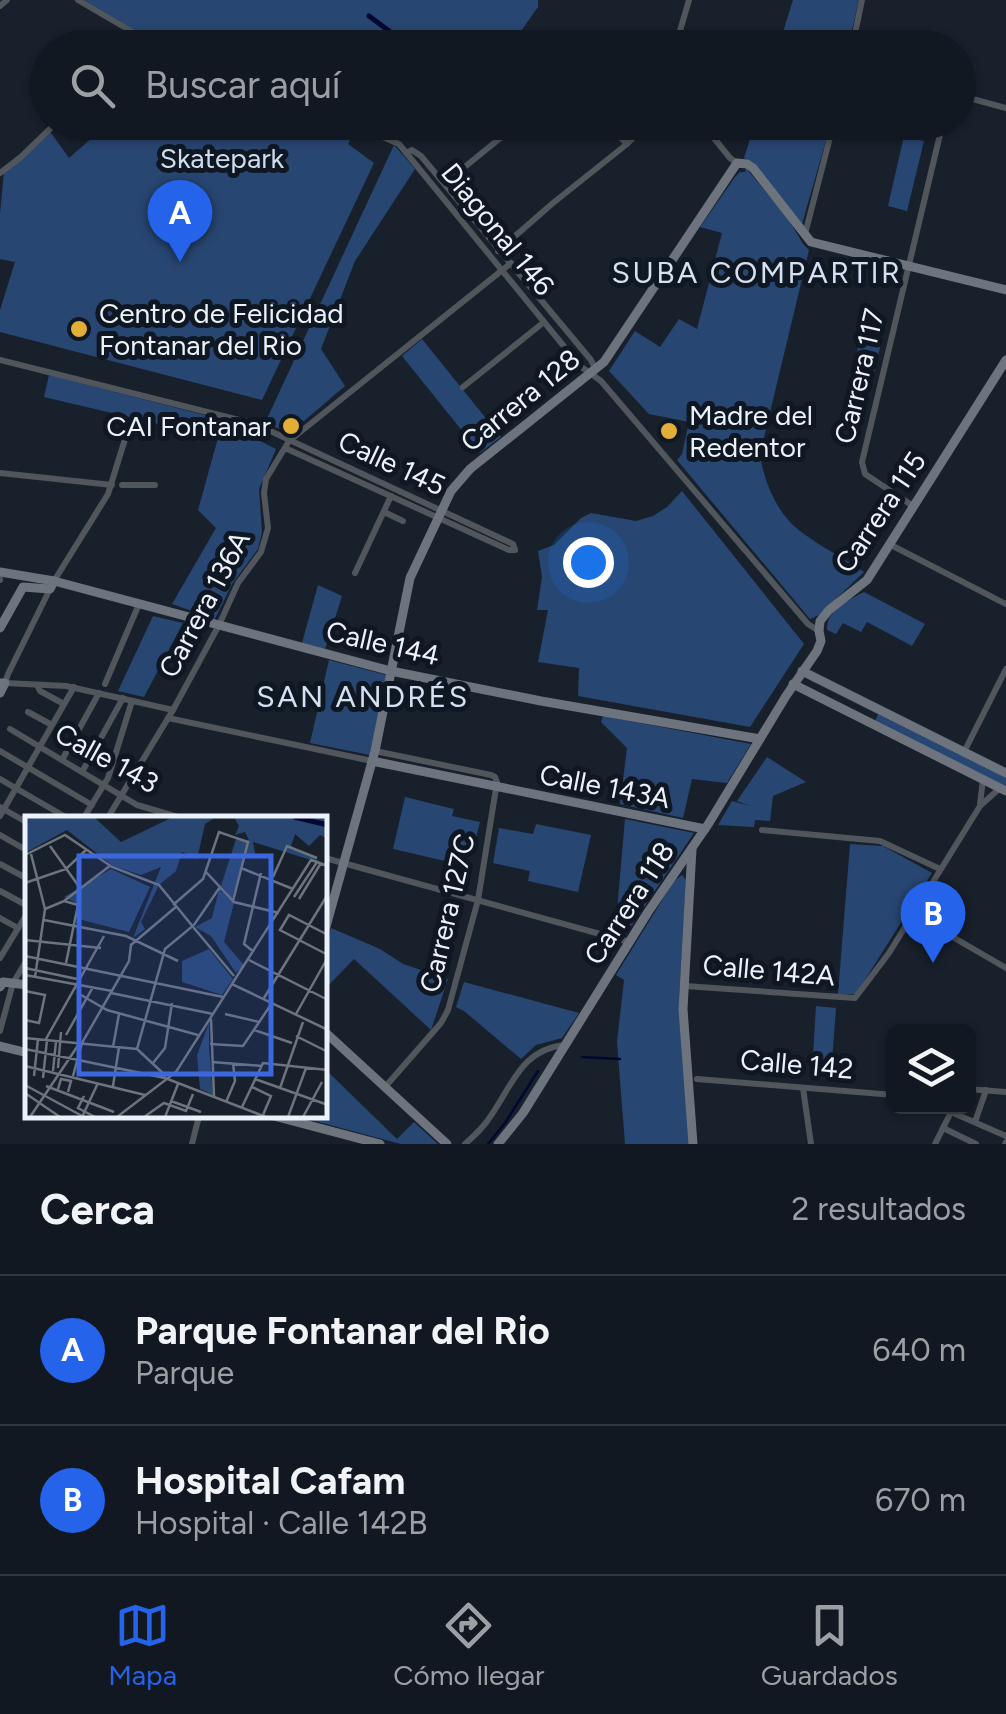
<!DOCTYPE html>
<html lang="es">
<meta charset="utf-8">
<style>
:root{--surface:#121821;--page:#1f252e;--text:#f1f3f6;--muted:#9ca0a5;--line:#31373f;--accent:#2563eb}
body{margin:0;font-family:Figtree,sans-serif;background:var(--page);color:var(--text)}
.controls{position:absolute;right:30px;bottom:30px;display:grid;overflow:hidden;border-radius:15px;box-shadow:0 2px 8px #0004}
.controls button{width:90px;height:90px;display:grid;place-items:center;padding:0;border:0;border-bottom:2px solid var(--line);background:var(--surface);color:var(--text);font:50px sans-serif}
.you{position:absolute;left:588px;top:562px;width:35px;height:35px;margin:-25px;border:8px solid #fff;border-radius:50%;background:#1a73e8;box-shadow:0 0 0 15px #1a73e833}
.badge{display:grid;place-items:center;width:65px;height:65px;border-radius:50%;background:var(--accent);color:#fff;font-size:32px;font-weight:700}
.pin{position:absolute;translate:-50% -82px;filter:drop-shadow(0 2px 5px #0008)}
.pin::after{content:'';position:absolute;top:52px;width:35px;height:30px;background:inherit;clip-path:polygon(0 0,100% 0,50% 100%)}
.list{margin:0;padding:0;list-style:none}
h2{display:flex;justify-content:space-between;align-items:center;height:130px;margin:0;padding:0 40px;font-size:42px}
h2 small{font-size:32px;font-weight:400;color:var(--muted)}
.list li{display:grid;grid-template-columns:65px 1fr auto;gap:30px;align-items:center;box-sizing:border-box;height:150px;padding:0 40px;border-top:2px solid var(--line)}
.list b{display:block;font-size:38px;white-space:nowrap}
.list p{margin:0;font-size:32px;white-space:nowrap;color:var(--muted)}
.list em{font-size:32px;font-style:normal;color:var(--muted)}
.icon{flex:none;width:55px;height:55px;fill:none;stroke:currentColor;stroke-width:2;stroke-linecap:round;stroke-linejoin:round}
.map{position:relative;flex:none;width:1006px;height:1144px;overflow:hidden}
.search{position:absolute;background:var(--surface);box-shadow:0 2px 8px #0004;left:30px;right:30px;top:30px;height:110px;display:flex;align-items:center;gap:25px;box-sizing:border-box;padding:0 35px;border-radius:55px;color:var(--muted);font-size:38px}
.sheet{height:430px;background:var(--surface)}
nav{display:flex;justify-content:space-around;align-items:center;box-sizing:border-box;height:140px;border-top:2px solid var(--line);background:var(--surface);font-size:28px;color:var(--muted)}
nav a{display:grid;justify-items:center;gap:5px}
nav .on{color:var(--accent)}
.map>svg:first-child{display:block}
.green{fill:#284672}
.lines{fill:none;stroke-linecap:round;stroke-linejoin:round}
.stream{stroke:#000832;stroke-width:2.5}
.canal{stroke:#000832;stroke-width:5}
.street{stroke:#51565c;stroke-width:6}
.secondary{stroke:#6d747e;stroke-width:9}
.poi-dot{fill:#e3ae35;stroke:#0f1722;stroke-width:4}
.labels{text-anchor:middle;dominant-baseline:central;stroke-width:10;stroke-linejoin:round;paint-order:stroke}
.park-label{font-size:28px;fill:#cfdced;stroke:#0f1722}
.street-label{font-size:28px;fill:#ecf2fa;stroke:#0f1722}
.poi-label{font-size:28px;fill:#ecf2fa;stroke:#0f1722;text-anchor:start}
.neighbourhood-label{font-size:30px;letter-spacing:2.5px;fill:#d5e0f2;stroke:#0f1722}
.inset-river{fill:none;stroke:#000832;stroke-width:5}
.inset-road{fill:none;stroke:#6d747e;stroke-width:2.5}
.view{fill:#3c67dd;fill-opacity:0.15;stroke:#3c67dd;stroke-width:5}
.inset-edge{fill:none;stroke:#ecf2fa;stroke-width:5}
</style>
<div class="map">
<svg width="1006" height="1144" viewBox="0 0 1006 1144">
<rect width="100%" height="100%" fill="#18202c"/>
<g class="green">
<polygon points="84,0 538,0 538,7 516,38 524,45 521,47 306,48 216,34 292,47 165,48"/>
<polygon points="793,0 859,0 848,47 778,48"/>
<polygon points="109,123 325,123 350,141 348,144 374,163 262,400 0,332 0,310 15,262 0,259 0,214 4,172 49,130 69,158"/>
<polygon points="755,123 831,123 802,224 755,166 744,158"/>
<polygon points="904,136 924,141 907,211 888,206"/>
<polygon points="394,145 415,169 355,261 321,349 345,386 304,421 291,417 283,430 265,423"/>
<path d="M746,168L789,220L803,244L809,250L760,454C763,477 773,503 789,521C803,537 845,559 864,572L819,615L810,619L677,460L682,454L689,422L649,414L609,371L635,331L660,347L679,319L697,329L722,233L700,227L735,177L740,172H745Z"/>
<polygon points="861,334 882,339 871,385 851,380"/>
<polygon points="422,339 501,437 480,453 402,356"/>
<polygon points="49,375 251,427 260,432 258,440 276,449 259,489 262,532 258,549 232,584 215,619 172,604 216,528 198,510 218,438 44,397"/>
<polygon points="682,491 804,644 750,727 578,696 579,668 538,662 548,610 537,610 542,577 538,551 554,545 581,518 591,513 636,521 653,516 667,507"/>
<polygon points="318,585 342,596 325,649 302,643"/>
<path d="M864,592L925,624L912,646L867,622L861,632L843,623L836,634L827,630C826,610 848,600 864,592Z"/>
<polygon points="153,616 183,623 144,697 118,691"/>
<polygon points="329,660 386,675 370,755 310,743"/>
<polygon points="878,714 1006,777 1006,786 875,722"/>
<polygon points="603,716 751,744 727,783 692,779 683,818 620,804 627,748 601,722"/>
<polygon points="767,757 806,782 773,796 770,821 755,820 754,827 718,825 732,801 750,806 737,801"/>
<polygon points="405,797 454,809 452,816 480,822 472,854 448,848 445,861 393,849"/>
<polygon points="625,819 694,833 625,935 615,933"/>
<polygon points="536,824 591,835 578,892 528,881 530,871 493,863 499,828 533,834"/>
<polygon points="850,844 883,846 932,873 856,994 838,994"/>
<polygon points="682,875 686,880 679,1000 690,1144 625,1144 617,1042 624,980 616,975 674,881"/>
<polygon points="331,928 380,949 403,964 448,979 431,1030 354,959 325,989 325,948"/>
<polygon points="464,982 579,1013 562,1038 536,1045 521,1059 464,1011 456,1007"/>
<polygon points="816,1006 836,1008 831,1075 812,1072"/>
<polygon points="325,1069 397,1139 414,1122 438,1144 401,1144 300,1117 325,1116"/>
</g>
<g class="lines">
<g class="stream">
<polyline points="582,1057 620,1059"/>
<polyline points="488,1144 505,1123 538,1071"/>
</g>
<polyline class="canal" points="369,16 412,48"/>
<g class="street">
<polyline points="78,0 160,48"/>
<polyline points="0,6 7,0"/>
<polyline points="536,41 538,48"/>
<polyline points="675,48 689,0"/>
<polyline points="852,48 862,0"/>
<polyline points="958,95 1006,108"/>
<polyline points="348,122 399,144 580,366 601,381 808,624 819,631"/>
<polyline points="380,122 391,138"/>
<polyline points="605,122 627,144"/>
<polyline points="701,122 730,158 737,163"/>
<polyline points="406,153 412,150 421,156 591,360 596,370"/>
<polyline points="0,173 21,157 57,122"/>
<polyline points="445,183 520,122"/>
<polyline points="805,234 834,122"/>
<polyline points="498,251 553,203 627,144 649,122"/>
<polyline points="0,360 255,424 513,544 515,550"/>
<polyline points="463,387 544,322"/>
<polyline points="285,448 509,550 515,550"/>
<polyline points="0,473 112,485"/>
<polyline points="122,485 155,485"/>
<polyline points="913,506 865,474 862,462 943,122"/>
<polyline points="384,512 403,521"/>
<polyline points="889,544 1006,604"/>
<polyline points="355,573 391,496"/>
<polyline points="0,580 0,579"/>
<polyline points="54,581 108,494 130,423"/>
<polyline points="50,589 8,674 5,683 66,686 173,710"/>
<polyline points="105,684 139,604"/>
<polyline points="37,685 40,691 64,704"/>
<polyline points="28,712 52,725"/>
<polyline points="168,718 372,761"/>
<polyline points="10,729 137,805 185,819"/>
<polyline points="0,751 92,805"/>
<polyline points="375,751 491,775 495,777 497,782 478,900 448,1010 441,1023 385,1087"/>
<polyline points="964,752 1006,669"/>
<polyline points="62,760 99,693"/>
<polyline points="82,772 123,698"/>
<polyline points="0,779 69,819"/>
<polyline points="980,804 983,780"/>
<polyline points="0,807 28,823"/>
<polyline points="0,816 74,687"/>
<polyline points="83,819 108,778 132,701"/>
<polyline points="107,819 173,710 219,625 238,583 261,552 268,528 264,493 266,479 289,441 511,263"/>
<polyline points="762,830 880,841 940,869"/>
<polyline points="0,835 28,851"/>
<polyline points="325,858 629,942"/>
<polyline points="0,864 28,879"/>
<polyline points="0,891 28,906"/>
<polyline points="913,914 1006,968"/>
<polyline points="0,918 18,928"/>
<polyline points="0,958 28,912"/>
<polyline points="685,986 855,998 889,953 980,806 1000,788"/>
<polyline points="0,1031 13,983 28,958"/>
<polyline points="697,1079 894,1095"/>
<polyline points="803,1088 811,1144"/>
<polyline points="968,1089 1006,1092"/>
<polyline points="951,1112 1006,1136"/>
<polyline points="975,1122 986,1090"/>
<polyline points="943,1128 976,1144"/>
<polyline points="192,1144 199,1116"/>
<path d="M465,1144C475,1135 485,1126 492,1114C513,1083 523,1049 565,1045"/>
<polyline points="935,1144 954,1106"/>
<polyline points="1005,1144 1006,1142"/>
</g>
<g class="secondary">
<polyline points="0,572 54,581 391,671 541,701 760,739"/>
<polyline points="0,628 23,587 50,589 54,581"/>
<polyline points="802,671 1006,773"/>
<polyline points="0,683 5,683 0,693"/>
<polyline points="793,684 1006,791"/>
<polyline points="372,761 705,829"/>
<polyline points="692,849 683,1009 693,1144"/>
<polyline points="325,930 375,751 410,578 451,491 470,469 604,362 737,163 747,164 753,168 811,242 1006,290"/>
<polyline points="0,987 3,982 28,985"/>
<polyline points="325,1032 447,1144"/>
<polyline points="0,1046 28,1053"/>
<polyline points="274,1116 380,1144"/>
<polyline points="498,1144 523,1113 648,912 709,823 786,696 817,651 821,641 819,631 820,621 829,610 867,580 1006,360"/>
</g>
</g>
<g class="poi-dot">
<circle cx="79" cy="329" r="10"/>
<circle cx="291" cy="426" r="10"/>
<circle cx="669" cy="431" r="10"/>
</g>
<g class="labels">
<g class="park-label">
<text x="222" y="158">Skatepark</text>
</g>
<g class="street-label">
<text transform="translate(498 229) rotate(51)">Diagonal 146</text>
<text transform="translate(859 376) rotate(-77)">Carrera 117</text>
<text transform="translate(520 400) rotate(-39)">Carrera 128</text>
<text transform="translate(392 463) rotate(25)">Calle 145</text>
<text transform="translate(880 512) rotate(-56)">Carrera 115</text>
<text transform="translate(204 604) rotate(-62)">Carrera 136A</text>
<text transform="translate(383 643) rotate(13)">Calle 144</text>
<text transform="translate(107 758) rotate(29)">Calle 143</text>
<text transform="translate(605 786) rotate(11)">Calle 143A</text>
<text transform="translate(629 903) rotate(-57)">Carrera 118</text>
<text transform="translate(447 913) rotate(-77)">Carrera 127C</text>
<text transform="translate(769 970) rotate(5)">Calle 142A</text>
<text transform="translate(797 1064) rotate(5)">Calle 142</text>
</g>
<g class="poi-label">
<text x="99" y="313">Centro de Felicidad<tspan x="99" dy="32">Fontanar del Rio</tspan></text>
<text x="689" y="415">Madre del<tspan x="689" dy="32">Redentor</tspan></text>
<text x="271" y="426" text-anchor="end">CAI Fontanar</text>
</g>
<g class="neighbourhood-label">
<text x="757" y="272">SUBA COMPARTIR</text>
<text x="363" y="696">SAN ANDRÉS</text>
</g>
</g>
<g transform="translate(25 816)">
<rect width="302" height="302" fill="#18202c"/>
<path d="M0,1H69L96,26L148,1H191L180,8L172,43L157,36L151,55L134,69L116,106L120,113L108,122L136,51L116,59L88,50L42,14L0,37ZM209,1H302V22L295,19L284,30L270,18L266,30L302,49L228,26L231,41L220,37L207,83L196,70L211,23L224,24L220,16L210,19L214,10ZM86,53L125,71L104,116L53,103L57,90L39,81ZM194,73L209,87L199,126L219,149L211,157L186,120L170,111L187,102ZM184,133L208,163L197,179L157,166V145ZM184,207V231L188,279L175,273L172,239Z" fill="#284672"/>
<path class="inset-river" d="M269,1L303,9"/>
<path class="inset-road" d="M25,30L55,72M6,38L20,93L10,161M0,39L40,19L87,51L134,69L169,112M216,52L268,73M181,56L209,86L254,97M248,61L262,30L292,42M0,67L41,53L61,34M269,81L292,46M274,83L296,47M39,85L86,49M148,89L178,63L194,16L223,26L208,85M20,93L39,85L53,89L41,147M19,104L101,120L153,145M169,112L209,160M303,119L264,99L255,114L303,139M0,124L76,132M229,136L219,128L236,57M0,140L198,181M224,144L303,184M0,152L52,163M0,159L87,175M207,168L286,44L303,50M0,175L20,179L14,207L0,204M86,177L188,198M56,179L82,194L173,219M239,182L303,78M200,198L234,206M271,198L303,141M186,203L189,280M229,214L267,227M41,219L68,171M271,220L303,236M0,222L112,233M21,223L79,120M185,228L218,230L245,190M88,231L94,198M0,233L140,262L241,301M112,233L140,133L169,109L195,71M112,233L141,260M187,246L237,250M128,247L140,232L147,187M0,250L120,279M33,252L36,216M28,255L31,225M9,260L13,223M48,260L57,227L104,145L106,129L152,90M18,262L22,224M230,263L303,289M0,269L59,301M21,270L89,296M88,270L94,231M227,271L246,280L238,299M255,272L278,206M33,273L36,263L46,265L43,276M0,277L35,301M59,280L53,292L70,301M146,285L176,296M201,286L210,265L208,247M217,291L238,247L303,254M5,301L54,228M57,301L73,267M92,301L151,256L207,168L303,214M119,301L139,287L161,295L168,278M140,301L153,268M263,301L281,252M278,301L297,266"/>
<path class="view" d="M54,40H246V258H54Z"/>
<rect width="302" height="302" class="inset-edge"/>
</g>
</svg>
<div class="controls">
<button><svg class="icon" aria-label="layers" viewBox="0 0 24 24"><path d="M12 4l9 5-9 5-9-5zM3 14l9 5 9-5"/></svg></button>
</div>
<div class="you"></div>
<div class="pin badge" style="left:180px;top:262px">A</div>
<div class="pin badge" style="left:933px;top:963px">B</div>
<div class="search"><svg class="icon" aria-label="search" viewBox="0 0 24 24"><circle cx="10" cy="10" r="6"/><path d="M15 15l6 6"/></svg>Buscar aquí</div>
</div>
<section class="sheet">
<h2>Cerca<small>2 resultados</small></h2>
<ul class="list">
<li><span class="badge">A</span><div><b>Parque Fontanar del Rio</b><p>Parque</p></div><em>640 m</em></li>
<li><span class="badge">B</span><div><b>Hospital Cafam</b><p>Hospital · Calle 142B</p></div><em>670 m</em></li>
</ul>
</section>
<nav>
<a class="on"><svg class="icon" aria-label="map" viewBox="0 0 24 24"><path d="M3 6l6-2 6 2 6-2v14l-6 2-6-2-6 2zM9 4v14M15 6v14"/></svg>Mapa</a>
<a><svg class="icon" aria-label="directions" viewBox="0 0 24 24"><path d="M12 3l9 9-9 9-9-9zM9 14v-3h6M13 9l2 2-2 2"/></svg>Cómo llegar</a>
<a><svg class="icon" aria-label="saved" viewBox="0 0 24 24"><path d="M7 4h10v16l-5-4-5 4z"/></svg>Guardados</a>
</nav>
